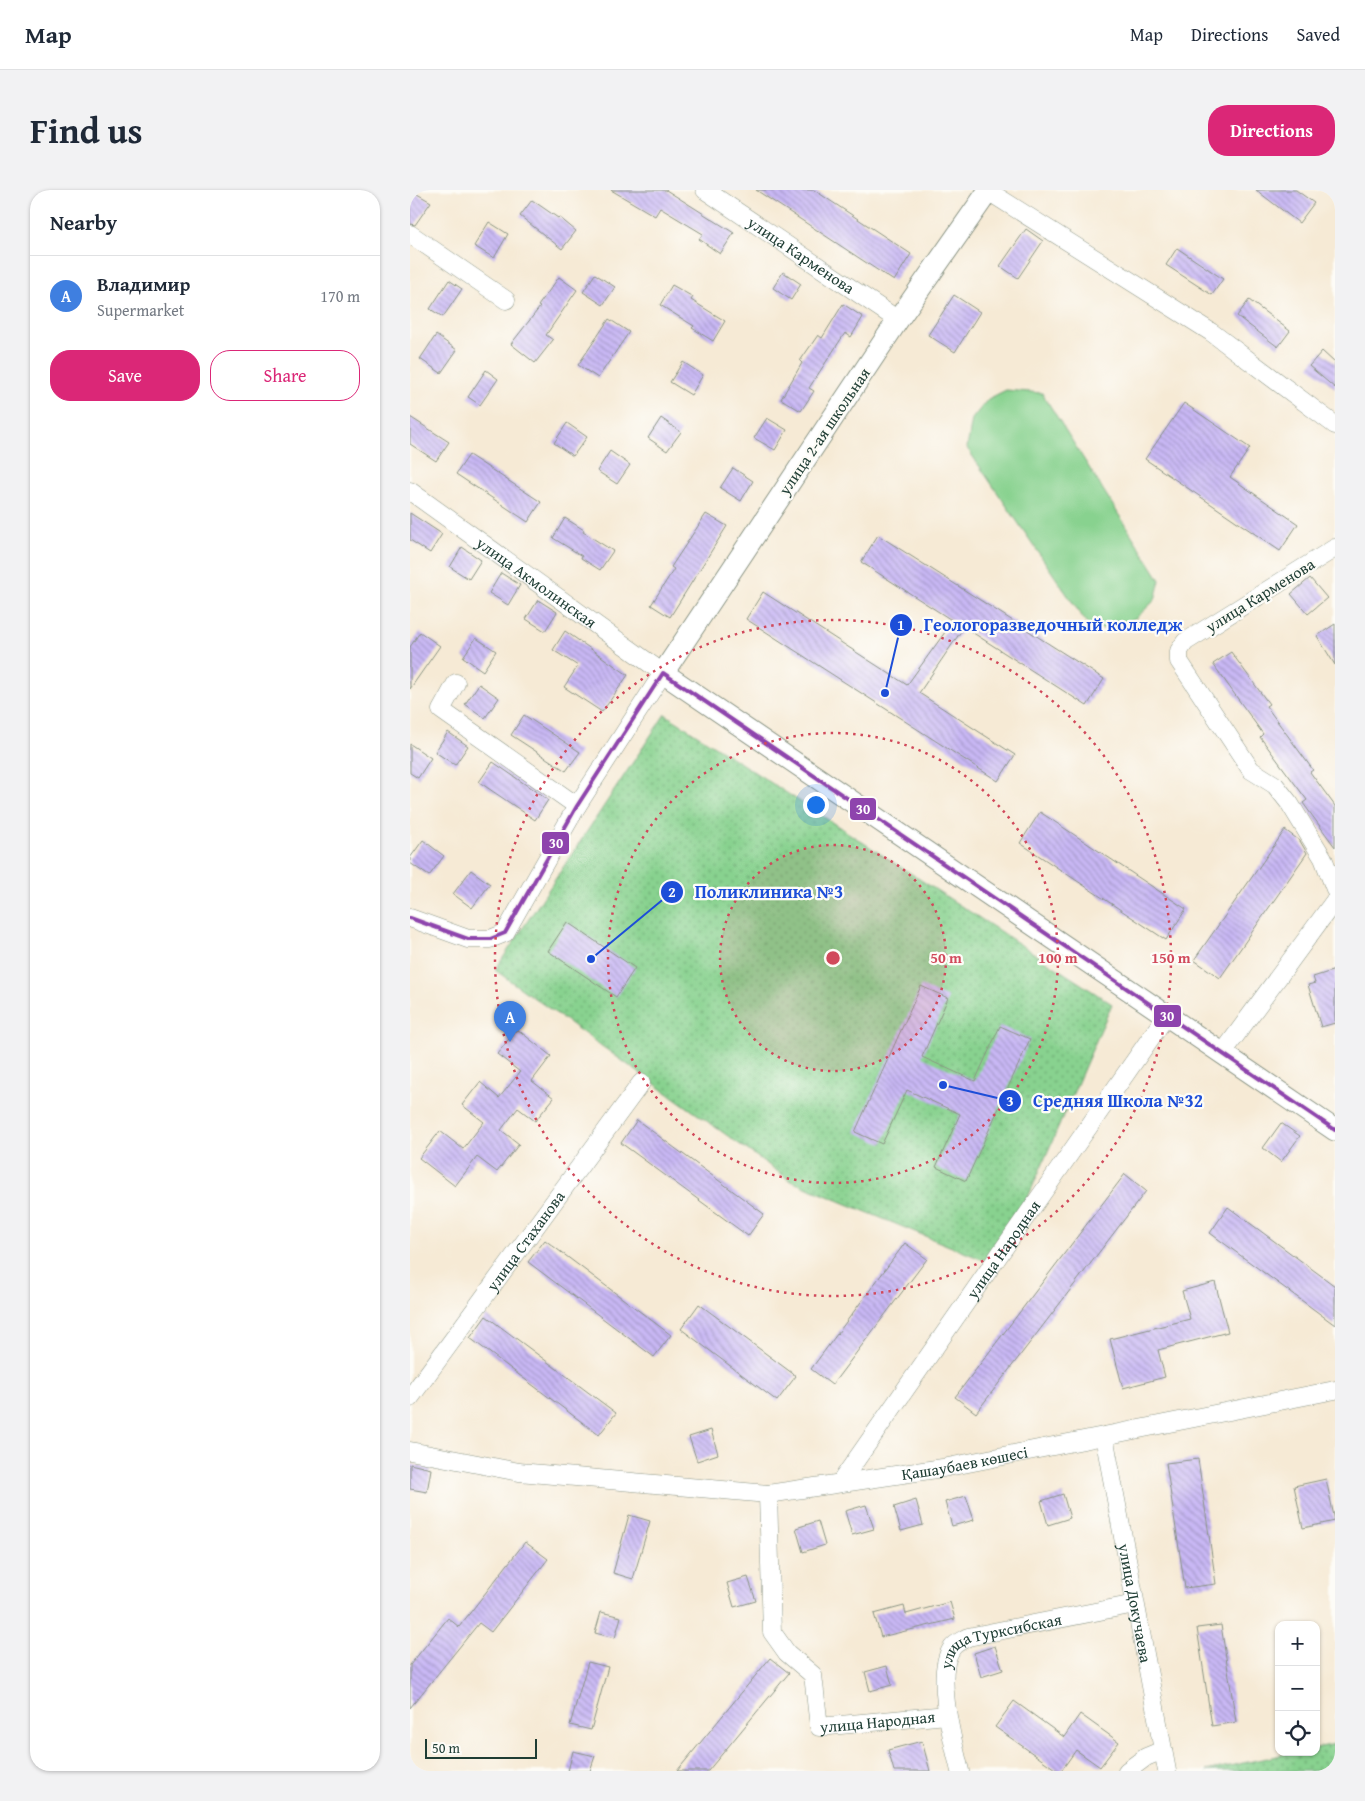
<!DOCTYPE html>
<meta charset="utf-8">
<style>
:root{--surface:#fff;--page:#f2f2f3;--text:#1f2937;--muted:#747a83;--line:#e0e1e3;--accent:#db2777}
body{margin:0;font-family:"Gentium Book Plus",serif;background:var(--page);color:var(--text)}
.controls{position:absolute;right:15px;bottom:15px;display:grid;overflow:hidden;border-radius:10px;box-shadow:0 1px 4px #0004}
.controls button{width:45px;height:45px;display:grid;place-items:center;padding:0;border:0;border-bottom:1px solid var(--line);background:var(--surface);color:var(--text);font:25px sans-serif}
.scale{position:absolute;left:15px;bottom:12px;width:112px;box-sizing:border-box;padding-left:5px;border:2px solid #1f3d34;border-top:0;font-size:14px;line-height:18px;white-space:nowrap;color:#1f3d34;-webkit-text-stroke:4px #fdfcf7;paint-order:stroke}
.you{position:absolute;left:405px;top:614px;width:18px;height:18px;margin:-12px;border:4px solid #fff;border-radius:50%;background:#1a73e8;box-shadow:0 0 0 8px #1a73e833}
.badge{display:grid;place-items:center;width:32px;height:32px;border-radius:50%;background:var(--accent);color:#fff;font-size:16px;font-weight:700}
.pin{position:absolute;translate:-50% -41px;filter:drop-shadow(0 1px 2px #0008)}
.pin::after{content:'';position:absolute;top:26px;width:18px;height:15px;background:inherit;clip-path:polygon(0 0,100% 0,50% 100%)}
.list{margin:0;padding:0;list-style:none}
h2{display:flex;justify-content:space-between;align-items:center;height:65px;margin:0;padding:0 20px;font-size:21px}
h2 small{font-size:16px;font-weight:400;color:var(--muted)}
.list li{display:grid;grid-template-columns:32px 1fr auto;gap:15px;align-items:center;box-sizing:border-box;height:80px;padding:0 20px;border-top:1px solid var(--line)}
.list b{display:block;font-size:19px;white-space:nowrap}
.list p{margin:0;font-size:16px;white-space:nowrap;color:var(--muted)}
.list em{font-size:16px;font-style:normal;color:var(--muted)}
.actions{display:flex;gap:10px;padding:15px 20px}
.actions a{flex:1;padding:11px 0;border:1px solid var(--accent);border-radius:20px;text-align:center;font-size:18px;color:var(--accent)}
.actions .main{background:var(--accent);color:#fff}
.icon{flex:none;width:28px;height:28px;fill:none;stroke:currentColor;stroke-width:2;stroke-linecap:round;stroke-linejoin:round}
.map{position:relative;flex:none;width:925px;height:1581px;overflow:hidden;border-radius:20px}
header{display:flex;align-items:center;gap:30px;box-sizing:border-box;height:70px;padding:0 25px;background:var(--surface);border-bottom:1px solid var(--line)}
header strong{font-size:24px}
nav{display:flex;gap:28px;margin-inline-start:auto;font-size:18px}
.intro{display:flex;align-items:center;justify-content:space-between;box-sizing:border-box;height:120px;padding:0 30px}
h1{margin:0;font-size:35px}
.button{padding:12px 22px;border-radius:20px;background:var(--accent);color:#fff;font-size:18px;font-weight:700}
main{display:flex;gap:30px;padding:0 30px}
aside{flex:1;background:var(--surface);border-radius:20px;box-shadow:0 1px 4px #0004}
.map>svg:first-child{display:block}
.grass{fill:url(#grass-dots);stroke:#548862}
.pitch{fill:#88d28f;stroke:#548862}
.building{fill:url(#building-back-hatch)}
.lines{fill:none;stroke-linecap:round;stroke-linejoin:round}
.minor-casing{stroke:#8a9484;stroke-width:19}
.tertiary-casing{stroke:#8a9484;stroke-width:23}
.minor{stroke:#fff;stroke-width:18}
.tertiary{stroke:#fff;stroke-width:21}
.bus-1-casing{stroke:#fdfcf7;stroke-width:8}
.bus-1{stroke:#8e44ad;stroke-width:4}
.ring{fill:none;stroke:#d1495b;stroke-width:2.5;stroke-dasharray:2.5 5}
.labels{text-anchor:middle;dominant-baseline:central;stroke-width:4.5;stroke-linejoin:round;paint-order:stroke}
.street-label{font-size:16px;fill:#1f3d34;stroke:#fdfcf7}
.centre{fill:#d1495b;stroke:#fdfcf7;stroke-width:2.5}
.ring-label{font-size:15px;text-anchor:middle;font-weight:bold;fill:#d1495b;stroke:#fdfcf7;stroke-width:4.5;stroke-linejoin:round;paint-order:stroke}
.leader{fill:none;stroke:#1d4ed8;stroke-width:2}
.callout-dot{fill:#1d4ed8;stroke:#fdfcf7;stroke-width:2}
.mark-label{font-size:15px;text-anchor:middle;font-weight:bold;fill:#fff}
.callout-label{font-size:18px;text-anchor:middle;font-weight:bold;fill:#1d4ed8;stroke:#fdfcf7;stroke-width:4.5;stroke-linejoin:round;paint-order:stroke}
.line-badge{stroke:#fdfcf7;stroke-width:2}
.badge-label{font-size:14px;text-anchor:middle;font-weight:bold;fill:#fff}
</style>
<header>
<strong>Map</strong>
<nav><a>Map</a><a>Directions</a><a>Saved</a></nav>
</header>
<div class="intro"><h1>Find us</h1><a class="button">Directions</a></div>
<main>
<aside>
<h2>Nearby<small></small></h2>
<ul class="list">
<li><span class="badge" style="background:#3f7fe0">A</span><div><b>Владимир</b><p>Supermarket</p></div><em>170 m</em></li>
</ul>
<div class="actions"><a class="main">Save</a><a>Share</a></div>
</aside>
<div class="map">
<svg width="925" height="1581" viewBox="0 0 925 1581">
<defs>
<pattern id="grass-dots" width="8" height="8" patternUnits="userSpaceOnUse" patternTransform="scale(1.25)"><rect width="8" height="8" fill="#88d28f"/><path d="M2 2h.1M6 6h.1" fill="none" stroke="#6fac76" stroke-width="1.8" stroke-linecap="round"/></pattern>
<pattern id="building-back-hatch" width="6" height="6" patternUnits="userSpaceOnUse" patternTransform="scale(1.25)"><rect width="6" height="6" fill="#c9b8f5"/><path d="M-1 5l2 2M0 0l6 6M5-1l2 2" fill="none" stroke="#a397c7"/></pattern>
</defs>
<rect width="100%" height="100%" fill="#fdfcf7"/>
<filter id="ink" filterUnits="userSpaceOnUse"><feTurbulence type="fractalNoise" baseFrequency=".02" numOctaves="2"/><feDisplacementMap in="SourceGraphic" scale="10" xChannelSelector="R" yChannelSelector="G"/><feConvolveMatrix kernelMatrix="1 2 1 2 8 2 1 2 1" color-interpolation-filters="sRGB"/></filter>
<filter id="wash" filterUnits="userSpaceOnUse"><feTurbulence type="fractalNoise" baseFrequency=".0096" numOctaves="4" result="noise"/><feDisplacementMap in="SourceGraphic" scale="20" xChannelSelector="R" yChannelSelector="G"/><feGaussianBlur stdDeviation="1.12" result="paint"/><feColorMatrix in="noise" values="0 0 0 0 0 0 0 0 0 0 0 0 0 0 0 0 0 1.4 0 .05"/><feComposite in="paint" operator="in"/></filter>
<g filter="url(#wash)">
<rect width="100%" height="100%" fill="#f6ead5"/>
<g class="grass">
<polygon points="255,524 702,814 588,1076 381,991 85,780"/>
<polygon points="925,1554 925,1581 796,1581 885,1562 906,1562 906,1558"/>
</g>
<polygon class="pitch" points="596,200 632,203 750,390 745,410 727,427 704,439 680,438 557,258 562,229 578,209"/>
<g id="blocks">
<g class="building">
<polygon points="0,0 21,12 5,35 0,34"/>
<polygon points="201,0 256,0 324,43 310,64 289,49 293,44 250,18 245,26"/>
<polygon points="346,0 404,0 501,64 484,91"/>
<polygon points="846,0 886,0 904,13 889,33"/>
<polygon points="122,10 148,28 149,27 166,41 152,59 110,26"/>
<polygon points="79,32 98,44 84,68 64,56"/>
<polygon points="616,39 633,51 608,88 590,76"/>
<polygon points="767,58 813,89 802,105 756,75"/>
<polygon points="373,82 391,94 381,110 363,98"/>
<polygon points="185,84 205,97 193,115 173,102"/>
<polygon points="149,87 167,100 136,145 143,150 125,173 101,154 130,117 128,116"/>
<polygon points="39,90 52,99 33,127 20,119"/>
<polygon points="262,95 283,107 281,110 315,131 303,151 282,138 284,136 250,115"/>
<polygon points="544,105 570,122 545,162 518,145"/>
<polygon points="839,110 880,141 868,157 827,126"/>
<polygon points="433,114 453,127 441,147 435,143 399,198 404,201 391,221 371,209 392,173 390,171 408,145 412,148"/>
<polygon points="199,129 219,142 188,188 168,175"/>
<polygon points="26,145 47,160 31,183 10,169"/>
<polygon points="912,161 925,173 925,198 899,176"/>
<polygon points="273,172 293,185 281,205 260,192"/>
<polygon points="76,180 88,189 70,215 58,207"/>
<polygon points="774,213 840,258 820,287 888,334 870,361 735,269"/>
<polygon points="0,227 39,252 26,271 0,254"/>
<polygon points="251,228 271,242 257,261 238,248"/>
<polygon points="357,228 377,240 365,260 344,248"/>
<polygon points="157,233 177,247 163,266 144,253"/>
<polygon points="200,261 220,275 207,294 187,281"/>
<polygon points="59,265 131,312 118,332 46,284"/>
<polygon points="323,278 343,291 331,311 310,298"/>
<polygon points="0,323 32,344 20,363 0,350"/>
<polygon points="296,324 317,336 260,427 241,415 264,379 261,377"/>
<polygon points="155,328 174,340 173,342 203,361 190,380 171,368 172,366 143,348"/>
<polygon points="468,345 694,489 677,516 554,437 509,503 605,565 588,591 336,429 353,402 497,495 543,431 451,372"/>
<polygon points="52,357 71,370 59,389 40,377"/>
<polygon points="91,383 110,395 98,415 79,403"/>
<polygon points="900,388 917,408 898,424 881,404"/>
<polygon points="128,410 147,422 135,441 116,429"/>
<polygon points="925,434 925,475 907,446"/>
<polygon points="155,441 218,485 192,522 154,497 168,476 143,460"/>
<polygon points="10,442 30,456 0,499 0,457"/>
<polygon points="66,448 86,461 73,481 53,467"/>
<polygon points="821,462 859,514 856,516 903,580 900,582 925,616 925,657 893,613 897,610 850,547 853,544 803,474"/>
<polygon points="69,494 89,508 75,528 55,514"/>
<polygon points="114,525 170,562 156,581 101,545"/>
<polygon points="38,542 58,556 45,575 25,562"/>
<polygon points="0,554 21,568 8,588 0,583"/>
<polygon points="83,572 138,610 125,630 69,592"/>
<polygon points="630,622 776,719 756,750 610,653"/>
<polygon points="875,640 890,651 897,663 810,788 784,770"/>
<polygon points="13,650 34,666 19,686 0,673 0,668"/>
<polygon points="61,680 80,694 62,718 43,704"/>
<polygon points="157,732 225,778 206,807 138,761"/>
<polygon points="925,780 925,833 911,837 898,795 905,793 903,787"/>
<polygon points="511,796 538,808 512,867 565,891 590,836 620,849 556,991 526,977 550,924 497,900 472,954 445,942"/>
<polygon points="107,839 141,866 122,891 144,908 125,931 108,918 91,940 109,954 87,982 67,967 45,996 9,968 30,941 53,959 74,932 52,915 70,892 89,908 110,882 87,864"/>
<polygon points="227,930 354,1024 338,1046 211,953"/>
<polygon points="871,933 890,946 871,972 853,958"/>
<polygon points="715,984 736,1001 566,1223 545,1207"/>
<polygon points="818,1017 925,1096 925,1135 800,1043"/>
<polygon points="135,1050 261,1145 244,1167 118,1072"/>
<polygon points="495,1053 517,1069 422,1195 401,1179"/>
<polygon points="805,1092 818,1142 748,1160 755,1187 713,1198 700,1149 780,1129 772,1101"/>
<polygon points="289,1114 386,1186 367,1211 271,1139"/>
<polygon points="76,1126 206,1223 189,1245 60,1148"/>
<polygon points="301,1240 308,1264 287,1271 279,1247"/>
<polygon points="788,1269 806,1394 775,1398 756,1273"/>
<polygon points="0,1274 21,1279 17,1302 0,1299"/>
<polygon points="916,1289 925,1331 893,1338 884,1296"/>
<polygon points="653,1304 660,1328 638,1335 631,1311"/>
<polygon points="556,1306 564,1330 542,1336 535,1312"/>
<polygon points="506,1310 513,1335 491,1341 484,1317"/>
<polygon points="456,1315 464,1339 442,1345 435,1321"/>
<polygon points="219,1325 240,1331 223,1389 203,1383"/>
<polygon points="408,1331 415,1355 393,1362 386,1338"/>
<polygon points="115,1352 138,1369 81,1442 69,1433 0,1518 0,1475 38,1428 49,1437"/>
<polygon points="338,1387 346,1411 324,1417 317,1393"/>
<polygon points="540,1412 545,1429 471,1447 464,1424 494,1416 496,1424"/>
<polygon points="191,1422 211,1427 205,1448 185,1443"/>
<polygon points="811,1435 826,1532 802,1536 787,1438"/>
<polygon points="585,1456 593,1480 571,1487 564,1463"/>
<polygon points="360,1468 379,1483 298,1581 267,1581"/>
<polygon points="178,1472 198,1477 181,1540 160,1535"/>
<polygon points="477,1476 482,1495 460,1501 455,1482"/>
<polygon points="604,1511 654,1547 670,1524 709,1552 690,1577 666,1560 651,1581 648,1581 585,1537"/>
<polygon points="512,1551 520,1581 484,1581 478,1560"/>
<polygon points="163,1561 185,1566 180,1581 158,1581"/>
</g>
</g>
</g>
<g filter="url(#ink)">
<use href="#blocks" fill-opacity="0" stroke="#8a9484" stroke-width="1"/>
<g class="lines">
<g class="minor-casing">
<g id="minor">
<path id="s1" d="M295,0L488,130"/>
<polyline points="578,1 801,142 925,235"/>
<polyline points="0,44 96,110"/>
<path id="s2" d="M0,301L253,483L167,616L95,743L80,749H58L0,728"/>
<polyline points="925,358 775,452 769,461 769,471 841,580 865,595 880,614 913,668 925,699"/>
<polyline points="46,493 31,520 167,616"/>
<polyline points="812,864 925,710"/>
<path id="s3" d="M0,1208L231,893"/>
<path id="s4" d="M694,1246L757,1581"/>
<path id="s5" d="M0,1261L109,1282L358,1304L533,1278L925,1200"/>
<path id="s6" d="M430,1293L756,826"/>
<path id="s7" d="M358,1304L362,1442L377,1463L403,1485L409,1537L537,1525"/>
<path id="s8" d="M550,1581C543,1552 524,1483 542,1458C545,1453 553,1450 558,1447L725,1414"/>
<polyline points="717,1581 736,1567 753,1560"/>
</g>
</g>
<g class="tertiary-casing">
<polyline id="tertiary" points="579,0 488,130 253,483 925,940"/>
</g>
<use href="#minor" class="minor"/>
<use href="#tertiary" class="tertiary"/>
<g class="bus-1-casing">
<polyline id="bus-1" points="0,728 58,749 80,749 95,743 167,616 253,483 925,940"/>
</g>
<use href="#bus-1" class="bus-1"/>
</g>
</g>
<circle cx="423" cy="768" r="113" fill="#d1495b" fill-opacity=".12"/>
<g class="ring">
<circle cx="423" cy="768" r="113"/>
<circle cx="423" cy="768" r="225"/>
<circle cx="423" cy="768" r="338"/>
</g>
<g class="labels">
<g class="street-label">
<text stroke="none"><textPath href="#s1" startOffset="116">улица Карменова</textPath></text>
<text transform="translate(414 241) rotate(-56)">улица 2-ая школьная</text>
<text stroke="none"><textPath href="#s2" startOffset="156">улица Акмолинская</textPath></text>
<text transform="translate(850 405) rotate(-32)">улица Карменова</text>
<text stroke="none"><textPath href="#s3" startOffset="195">улица Стаханова</textPath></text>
<text stroke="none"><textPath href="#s6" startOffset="285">улица Народная</textPath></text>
<text stroke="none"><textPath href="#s5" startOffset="560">Қашаубаев көшесі</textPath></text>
<text stroke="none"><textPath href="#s4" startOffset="170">улица Докучаева</textPath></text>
<text stroke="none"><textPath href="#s8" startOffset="172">улица Турксибская</textPath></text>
<text stroke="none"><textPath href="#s7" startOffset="309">улица Народная</textPath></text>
</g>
</g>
<circle cx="423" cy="768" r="8" class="centre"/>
<g class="ring-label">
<text x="536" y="773">50 m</text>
<text x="648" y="773">100 m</text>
<text x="761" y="773">150 m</text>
</g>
<path class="leader" d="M475 503L491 435M181 769L262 702M533 895L600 911"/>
<g class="callout-dot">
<circle cx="475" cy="503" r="5"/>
<circle cx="181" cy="769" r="5"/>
<circle cx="533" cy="895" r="5"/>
<circle cx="491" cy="435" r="12"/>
<circle cx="262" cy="702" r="12"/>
<circle cx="600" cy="911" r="12"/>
</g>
<g class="mark-label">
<text x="491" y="440">1</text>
<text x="262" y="707">2</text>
<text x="600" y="916">3</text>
</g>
<g class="callout-label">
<text x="643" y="441">Геологоразведочный колледж</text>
<text x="359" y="708">Поликлиника №3</text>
<text x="708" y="917">Средняя Школа №32</text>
</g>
<g class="line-badge">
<rect x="439" y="607" width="28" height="24" rx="5" fill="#8e44ad"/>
<rect x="131" y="641" width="29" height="24" rx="5" fill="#8e44ad"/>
<rect x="743" y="814" width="29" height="24" rx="5" fill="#8e44ad"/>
</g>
<g class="badge-label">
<text x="453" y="624">30</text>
<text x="146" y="658">30</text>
<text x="757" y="831">30</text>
</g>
</svg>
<div class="controls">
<button>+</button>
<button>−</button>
<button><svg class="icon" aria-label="locate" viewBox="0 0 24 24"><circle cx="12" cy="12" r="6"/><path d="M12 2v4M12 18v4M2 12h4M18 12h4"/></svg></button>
</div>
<div class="scale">50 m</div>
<div class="you"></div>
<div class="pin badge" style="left:100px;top:852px;background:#3f7fe0">A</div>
</div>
</main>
